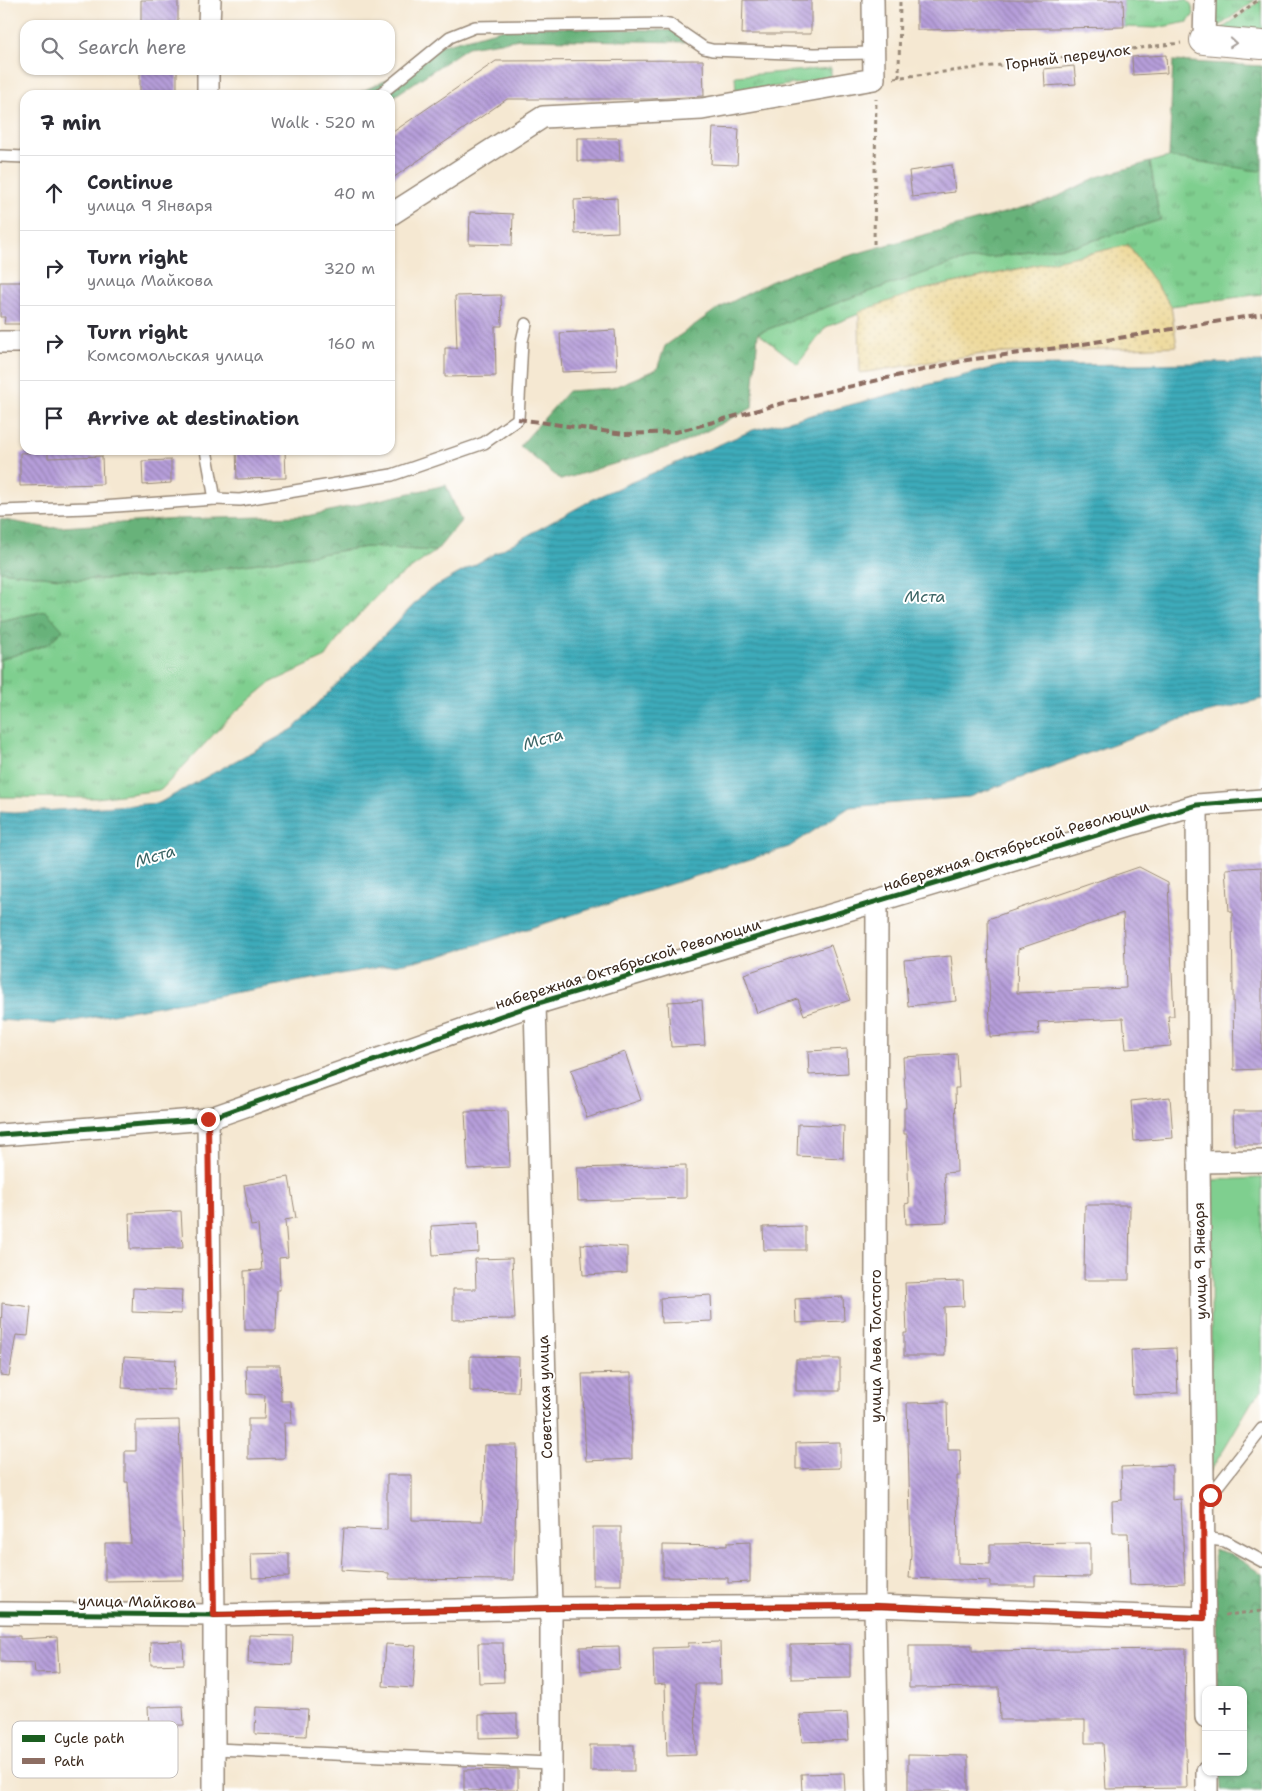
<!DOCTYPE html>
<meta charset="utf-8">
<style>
:root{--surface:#fff;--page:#f7f7f7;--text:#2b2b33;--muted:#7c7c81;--line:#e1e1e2}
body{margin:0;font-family:"Shantell Sans",sans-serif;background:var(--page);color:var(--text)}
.controls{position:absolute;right:15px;bottom:15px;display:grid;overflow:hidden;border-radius:10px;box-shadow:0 1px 4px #0004}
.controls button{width:45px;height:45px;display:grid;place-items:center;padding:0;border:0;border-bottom:1px solid var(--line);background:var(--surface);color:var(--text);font:25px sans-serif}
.stop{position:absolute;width:15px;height:15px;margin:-11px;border:4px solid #c8321e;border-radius:50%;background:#fff}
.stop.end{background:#c8321e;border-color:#fff;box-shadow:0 1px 5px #0008}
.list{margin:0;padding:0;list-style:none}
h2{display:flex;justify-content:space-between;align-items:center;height:65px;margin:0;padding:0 20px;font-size:21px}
h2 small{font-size:16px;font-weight:400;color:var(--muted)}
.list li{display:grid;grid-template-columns:32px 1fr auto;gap:15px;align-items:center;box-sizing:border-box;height:75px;padding:0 20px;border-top:1px solid var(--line)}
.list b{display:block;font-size:19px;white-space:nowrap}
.list p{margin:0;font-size:16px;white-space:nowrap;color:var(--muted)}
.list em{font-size:16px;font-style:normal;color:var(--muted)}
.icon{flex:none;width:28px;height:28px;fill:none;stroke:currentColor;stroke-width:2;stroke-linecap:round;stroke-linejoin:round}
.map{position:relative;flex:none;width:1262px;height:1791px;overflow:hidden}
.search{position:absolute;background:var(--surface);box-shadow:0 1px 4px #0004;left:20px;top:20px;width:375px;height:55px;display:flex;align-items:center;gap:12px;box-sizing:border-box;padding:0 18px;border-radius:15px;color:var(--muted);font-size:19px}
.panel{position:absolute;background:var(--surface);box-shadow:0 1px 4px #0004;left:20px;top:90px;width:375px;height:365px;border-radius:15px}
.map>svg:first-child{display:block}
.grass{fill:url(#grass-tufts);stroke:#5d7c56}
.forest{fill:url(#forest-crowns);stroke:#516e4c}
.sand{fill:url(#sand-dots);stroke:#94825e}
.park{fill:#7fcf8f;stroke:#5d7c56}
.water{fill:url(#water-rules);stroke:#3c6a6c}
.building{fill:url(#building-back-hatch);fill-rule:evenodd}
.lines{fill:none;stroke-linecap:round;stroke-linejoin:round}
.service-casing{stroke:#988978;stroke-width:14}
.minor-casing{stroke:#988978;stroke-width:24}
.tertiary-casing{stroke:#988978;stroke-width:30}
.path{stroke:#988978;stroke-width:3;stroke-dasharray:4 4;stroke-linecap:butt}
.service{stroke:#fff;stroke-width:11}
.minor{stroke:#fff;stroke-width:21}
.tertiary{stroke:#fff;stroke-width:28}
.quiet{stroke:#8d6e63;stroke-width:4;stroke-dasharray:8 4;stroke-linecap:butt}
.cycleway-casing{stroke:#fff;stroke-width:8}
.cycleway{stroke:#1b5e20;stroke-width:5}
.oneway{stroke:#a79f9a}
.route{stroke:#c8321e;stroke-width:6}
.labels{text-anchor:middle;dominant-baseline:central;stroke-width:4;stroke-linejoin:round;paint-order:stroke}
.street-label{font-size:15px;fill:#3b2a1e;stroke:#fff}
.water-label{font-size:16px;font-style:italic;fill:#3b6464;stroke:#fff}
.key{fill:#fff;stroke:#c4bfbc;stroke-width:1}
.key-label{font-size:14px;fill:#3b2a1e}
</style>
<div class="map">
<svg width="1262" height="1791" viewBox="0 0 1262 1791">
<defs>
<pattern id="grass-tufts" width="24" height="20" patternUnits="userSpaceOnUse" patternTransform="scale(1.25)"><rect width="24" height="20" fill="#7fcf8f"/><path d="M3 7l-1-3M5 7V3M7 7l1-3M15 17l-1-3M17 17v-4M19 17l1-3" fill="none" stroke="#69a874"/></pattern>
<pattern id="forest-crowns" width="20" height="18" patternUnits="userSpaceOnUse" patternTransform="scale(1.25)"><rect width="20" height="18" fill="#67b27a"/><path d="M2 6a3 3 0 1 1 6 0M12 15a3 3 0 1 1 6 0" fill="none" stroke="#569163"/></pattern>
<pattern id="sand-dots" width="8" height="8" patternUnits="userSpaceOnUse" patternTransform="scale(1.25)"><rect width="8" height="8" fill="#eeda9e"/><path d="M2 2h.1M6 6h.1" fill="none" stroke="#cdbb88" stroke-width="1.8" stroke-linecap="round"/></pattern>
<pattern id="water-rules" width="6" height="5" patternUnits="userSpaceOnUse" patternTransform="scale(1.25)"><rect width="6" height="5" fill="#3cabba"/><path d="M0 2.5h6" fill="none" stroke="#348b97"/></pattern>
<pattern id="building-back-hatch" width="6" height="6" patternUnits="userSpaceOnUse" patternTransform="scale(1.25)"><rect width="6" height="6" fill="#b69eda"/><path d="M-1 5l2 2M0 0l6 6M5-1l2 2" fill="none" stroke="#9581b0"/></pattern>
</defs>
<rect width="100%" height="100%" fill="#fff"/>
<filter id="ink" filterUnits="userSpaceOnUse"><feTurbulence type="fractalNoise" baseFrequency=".02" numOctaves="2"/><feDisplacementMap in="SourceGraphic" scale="10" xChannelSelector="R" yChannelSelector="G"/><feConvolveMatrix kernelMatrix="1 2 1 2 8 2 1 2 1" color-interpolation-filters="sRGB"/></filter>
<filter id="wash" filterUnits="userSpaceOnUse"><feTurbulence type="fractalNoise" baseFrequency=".0096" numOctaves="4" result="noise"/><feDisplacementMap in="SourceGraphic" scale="20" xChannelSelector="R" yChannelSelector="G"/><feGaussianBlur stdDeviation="1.12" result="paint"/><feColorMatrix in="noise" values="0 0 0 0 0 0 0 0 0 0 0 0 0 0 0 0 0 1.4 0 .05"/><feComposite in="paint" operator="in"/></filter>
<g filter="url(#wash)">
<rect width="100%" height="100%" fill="#f5e8d2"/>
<g class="grass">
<polygon points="1123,0 1187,0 1191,4 1194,14 1188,22 1156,28 1124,27"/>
<polygon points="1207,0 1255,0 1206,36"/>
<polygon points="1261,0 1262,39 1208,39"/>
<polygon points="831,68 831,79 736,92 735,76"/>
<polygon points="1169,157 1258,170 1262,169 1262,294 1171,306 1128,245 917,291 826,327 798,364 758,333 853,297 957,262 1079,245 1160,220 1150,162"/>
<polygon points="366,547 436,551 386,586 342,633 326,657 270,683 233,714 161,790 96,798 0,797 0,660 48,644 46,611 0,621 0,571 76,580 164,577"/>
</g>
<g class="forest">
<polygon points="515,26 686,31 685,42 520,39 468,47 390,99 390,95 353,95 394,77 435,47"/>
<polygon points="1173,61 1262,66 1262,169 1259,171 1169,157"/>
<polygon points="1150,162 1160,220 1079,245 957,262 853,297 758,333 752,408 683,443 561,480 520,446 568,391 612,388 657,369 665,346 714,311 770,282 797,271 869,250 1051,200 1097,177"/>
<polygon points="446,485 461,521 436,551 366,547 164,577 76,580 0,571 0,519 48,528 178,519 307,516"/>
<polygon points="46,611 63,630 48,644 0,660 0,694 0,621"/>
<polygon points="1214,1549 1231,1554 1262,1574 1262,1791 1221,1791 1220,1772 1243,1772 1243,1690 1218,1690"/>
</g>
<polygon class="sand" points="1128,245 1171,306 1177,346 981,354 860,373 859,312 918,291"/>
<polygon class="park" points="1262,1178 1262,1391 1253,1400 1210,1472 1212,1180"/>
<polygon class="water" points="1262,362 1262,699 1179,720 969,797 850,807 789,847 438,957 56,1024 0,1020 0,812 14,813 159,803 293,729 427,591 597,497 753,430 1000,366"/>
<g id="blocks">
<g class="building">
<rect x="141" y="0" width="37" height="25"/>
<polygon points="743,0 811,0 811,34 742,34"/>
<polygon points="917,0 1123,0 1124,27 917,30"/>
<polygon points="1166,55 1167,73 1133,75 1132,57"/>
<polygon points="703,60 704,96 650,99 507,99 390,180 390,134 496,61"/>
<polygon points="1074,66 1076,84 1045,86 1044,69"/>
<rect x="140" y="70" width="37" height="25"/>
<polygon points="713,128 739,129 737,165 711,164"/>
<polygon points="577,138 619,138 620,161 577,161"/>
<polygon points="952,165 955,192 912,197 909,171"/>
<polygon points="617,198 618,232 575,234 574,200"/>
<polygon points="470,212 513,214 512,245 469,244"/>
<polygon points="0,282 25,282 25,324 4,324 5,317 0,317"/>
<polygon points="501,295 502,326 495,326 496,376 445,377 445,348 457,348 455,296"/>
<polygon points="615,330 617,370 562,372 560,333"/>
<polygon points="236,450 285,450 286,478 237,479"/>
<polygon points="48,452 48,458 102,456 103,484 20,486 20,453"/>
<polygon points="171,460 171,483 143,485 142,461"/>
<path d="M1139,867L1168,882L1174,1016H1168L1171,1046L1126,1049L1123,1018L1038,1022L1039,1034L990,1037L988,919ZM1123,913L1126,988L1017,993L1018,949Z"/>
<polygon points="1262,867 1262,1069 1234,1070 1232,911 1229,911 1226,869"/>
<polygon points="831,945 850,1000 804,1015 798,999 757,1013 744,974"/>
<polygon points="951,956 956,1001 908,1006 904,960"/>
<polygon points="702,1000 705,1045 671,1047 668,1002"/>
<polygon points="847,1049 848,1073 809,1075 808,1051"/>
<polygon points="625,1052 641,1100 587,1118 571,1070"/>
<polygon points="957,1054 959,1088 955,1088 957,1172 944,1173 947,1222 906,1224 905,1204 909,1203 907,1134 904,1134 904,1108 906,1108 903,1057"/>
<polygon points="1170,1097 1173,1138 1134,1141 1131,1101"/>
<polygon points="508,1111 510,1167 468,1169 465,1112"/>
<polygon points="1233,1111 1262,1111 1262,1145 1234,1145"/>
<polygon points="798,1124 844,1126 843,1158 797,1156"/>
<polygon points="686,1165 686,1198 578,1201 577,1168"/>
<polygon points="289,1177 296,1218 285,1220 288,1257 279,1258 280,1290 277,1290 276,1330 245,1330 244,1271 262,1270 258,1225 251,1226 244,1185"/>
<polygon points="1085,1205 1130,1205 1129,1280 1084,1280"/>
<polygon points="181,1211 183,1248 130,1249 129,1213"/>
<polygon points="478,1223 479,1252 433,1255 431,1226"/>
<polygon points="805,1226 805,1250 764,1250 763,1227"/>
<polygon points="581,1244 627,1247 627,1273 583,1275"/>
<polygon points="512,1258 515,1319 453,1320 453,1289 476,1289 475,1259"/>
<polygon points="963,1281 964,1306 944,1307 945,1356 904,1356 904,1333 907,1333 905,1283"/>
<polygon points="133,1288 182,1290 181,1314 132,1312"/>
<polygon points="711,1295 712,1321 661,1323 660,1298"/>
<polygon points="843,1297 844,1321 796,1323 795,1299"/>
<polygon points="2,1303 31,1307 28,1336 16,1335 9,1376 0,1375"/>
<polygon points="1176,1348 1178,1393 1133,1395 1131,1350"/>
<polygon points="470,1356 519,1357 518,1392 470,1391"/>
<polygon points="124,1357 176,1360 174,1390 122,1388"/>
<rect x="796" y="1359" width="44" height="32"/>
<polygon points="246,1365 280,1365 281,1401 291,1401 292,1423 284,1423 285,1458 248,1459 248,1419 264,1419 265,1395 247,1394"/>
<polygon points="631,1373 632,1459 586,1461 582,1374"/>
<polygon points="947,1402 948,1450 960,1450 961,1476 957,1476 958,1563 990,1564 990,1544 1090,1543 1090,1577 1035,1576 1035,1586 990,1586 990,1581 909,1578 911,1555 907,1403"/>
<polygon points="179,1420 184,1580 105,1581 105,1543 131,1543 128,1482 125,1482 125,1451 136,1451 136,1421"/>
<polygon points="840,1442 840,1468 796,1469 796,1443"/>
<polygon points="484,1445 517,1445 514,1580 389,1579 389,1573 341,1570 344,1528 387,1530 387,1475 412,1475 412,1520 482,1521"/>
<polygon points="1172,1465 1172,1500 1181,1499 1185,1583 1130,1585 1128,1533 1113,1533 1112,1501 1122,1500 1121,1467"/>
<rect x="593" y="1527" width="28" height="58"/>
<polygon points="750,1542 750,1582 728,1583 728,1578 663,1577 663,1545 727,1546 727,1543"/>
<polygon points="289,1553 289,1577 252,1578 251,1554"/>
<polygon points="249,1635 293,1636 292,1665 248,1663"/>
<polygon points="0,1636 20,1636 20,1639 57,1637 59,1672 35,1673 34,1663 0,1662"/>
<polygon points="183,1641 184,1664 151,1665 150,1642"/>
<polygon points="720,1642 721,1684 695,1684 696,1755 667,1756 665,1684 654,1685 653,1648 688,1647 688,1643"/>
<polygon points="478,1643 503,1643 504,1682 479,1683"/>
<polygon points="386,1644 416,1646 413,1688 383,1686"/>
<polygon points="850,1644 850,1678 791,1679 791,1645"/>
<polygon points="909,1645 972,1645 972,1651 1186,1649 1185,1717 1187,1788 1106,1789 1103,1743 1085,1743 1085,1720 1000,1720 999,1687 909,1688"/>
<polygon points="619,1646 620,1669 581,1671 580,1647"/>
<polygon points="183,1706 184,1725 149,1726 148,1707"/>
<polygon points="256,1707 308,1709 306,1736 255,1734"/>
<polygon points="847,1713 849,1740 802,1742 800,1715"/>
<polygon points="517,1714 517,1737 479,1738 479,1715"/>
<rect x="590" y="1745" width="44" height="26"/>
<polygon points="908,1755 968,1756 968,1791 908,1791"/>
<polygon points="518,1769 518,1790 464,1791 464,1770"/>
<polygon points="844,1773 845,1791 802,1791 801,1774"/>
</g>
</g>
</g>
<g filter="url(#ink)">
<use href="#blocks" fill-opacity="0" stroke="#988978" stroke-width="1"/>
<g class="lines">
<g class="service-casing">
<g id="service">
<polyline points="379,95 450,37 475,27 669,24 704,48 712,50 814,54 873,53"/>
<polyline points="0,156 25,157"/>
<polyline points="206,450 215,499 240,500 392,475 484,443 518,419 522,341 526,324"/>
<polyline points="0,511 88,508 215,499"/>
<polyline points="1203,1501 1219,1484 1262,1429"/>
<polyline points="1203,1538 1225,1541 1262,1561"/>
<polyline points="215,1749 550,1763"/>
</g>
</g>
<g class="minor-casing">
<g id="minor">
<polyline points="209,25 210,0"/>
<polyline points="1204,40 1205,0"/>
<polyline points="208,95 208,70"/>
<polyline points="390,215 543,117 702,109 874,79 873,0"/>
<polyline points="0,342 25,342"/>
<polyline points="1197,805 1199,1162 1206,1717"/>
<polyline points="877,901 875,1606 878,1791"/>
<polyline points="535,1004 551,1608 551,1791"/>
<polyline points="208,1119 214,1615 214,1791"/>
<polyline points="0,1135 208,1119 535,1004 1197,805 1262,800"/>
<polyline points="1199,1162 1262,1161"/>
<polyline points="0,1613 214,1615 551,1608 875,1606 1204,1618"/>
<polyline points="1207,1772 1207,1791"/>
</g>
</g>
<g class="tertiary-casing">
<polyline id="tertiary" points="1204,40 1262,45"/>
</g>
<g class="path">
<polyline points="1234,18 1258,0"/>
<polyline points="894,78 1181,43"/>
<polyline points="899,78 900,0"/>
<polyline points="874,244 876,99"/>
<polyline points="1225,1615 1262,1611"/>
</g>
<use href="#service" class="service"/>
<use href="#minor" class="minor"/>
<use href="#tertiary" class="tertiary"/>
<polyline class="quiet" points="518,419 624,434 676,432 821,393 967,360 1065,347 1262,314"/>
<g class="cycleway-casing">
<g id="cycleway">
<polyline points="0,1135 208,1119 535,1004 1197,805 1262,800"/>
<polyline points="0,1613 214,1615 551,1608 875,1606 1204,1618"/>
</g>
</g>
<use href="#cycleway" class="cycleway"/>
</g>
<defs><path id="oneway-chevron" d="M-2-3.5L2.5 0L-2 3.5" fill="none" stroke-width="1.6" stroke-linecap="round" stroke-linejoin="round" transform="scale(1.25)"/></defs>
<use class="oneway" href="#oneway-chevron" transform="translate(1233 43) rotate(5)"/>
</g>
<g class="lines" filter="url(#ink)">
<polyline class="route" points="208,1119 214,1615 551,1608 875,1606 1204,1618 1203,1501 1210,1495"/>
</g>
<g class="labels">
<g class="street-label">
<text transform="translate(1068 57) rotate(-7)">Горный переулок</text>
<text transform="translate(1016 846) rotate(-17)">набережная Октябрьской Революции</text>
<text transform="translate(628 964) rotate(-17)">набережная Октябрьской Революции</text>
<text transform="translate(1200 1261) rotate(-91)">улица 9 Января</text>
<text transform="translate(876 1346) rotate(-90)">улица Льва Толстого</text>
<text transform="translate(545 1397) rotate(-92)">Советская улица</text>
<text transform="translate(137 1602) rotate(1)">улица Майкова</text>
</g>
<g class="water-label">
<text x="925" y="596">Мста</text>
<text transform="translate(543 739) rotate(-16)">Мста</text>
<text transform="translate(155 856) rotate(-17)">Мста</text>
</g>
</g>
<rect x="12" y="1721" width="166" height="57" rx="8" class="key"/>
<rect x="22" y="1735" width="23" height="7" fill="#1b5e20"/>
<rect x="22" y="1758" width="23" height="6" fill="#8d6e63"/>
<g class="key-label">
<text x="54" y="1743">Cycle path</text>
<text x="54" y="1766">Path</text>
</g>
</svg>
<div class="controls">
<button>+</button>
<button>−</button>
</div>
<div class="stop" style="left:1210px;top:1495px"></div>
<div class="stop end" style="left:208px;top:1119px"></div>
<div class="search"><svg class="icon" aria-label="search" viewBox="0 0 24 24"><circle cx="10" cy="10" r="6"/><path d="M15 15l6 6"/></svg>Search here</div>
<section class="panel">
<h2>7 min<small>Walk · 520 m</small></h2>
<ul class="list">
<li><svg class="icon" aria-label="ahead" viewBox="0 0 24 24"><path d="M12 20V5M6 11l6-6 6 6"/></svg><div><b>Continue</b><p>улица 9 Января</p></div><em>40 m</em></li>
<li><svg class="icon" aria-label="right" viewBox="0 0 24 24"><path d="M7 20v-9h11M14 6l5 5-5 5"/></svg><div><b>Turn right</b><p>улица Майкова</p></div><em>320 m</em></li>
<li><svg class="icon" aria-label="right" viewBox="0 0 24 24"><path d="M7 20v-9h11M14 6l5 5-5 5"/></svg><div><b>Turn right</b><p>Комсомольская улица</p></div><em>160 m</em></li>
<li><svg class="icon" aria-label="arrive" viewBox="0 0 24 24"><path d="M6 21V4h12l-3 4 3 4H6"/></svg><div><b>Arrive at destination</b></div></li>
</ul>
</section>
</div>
